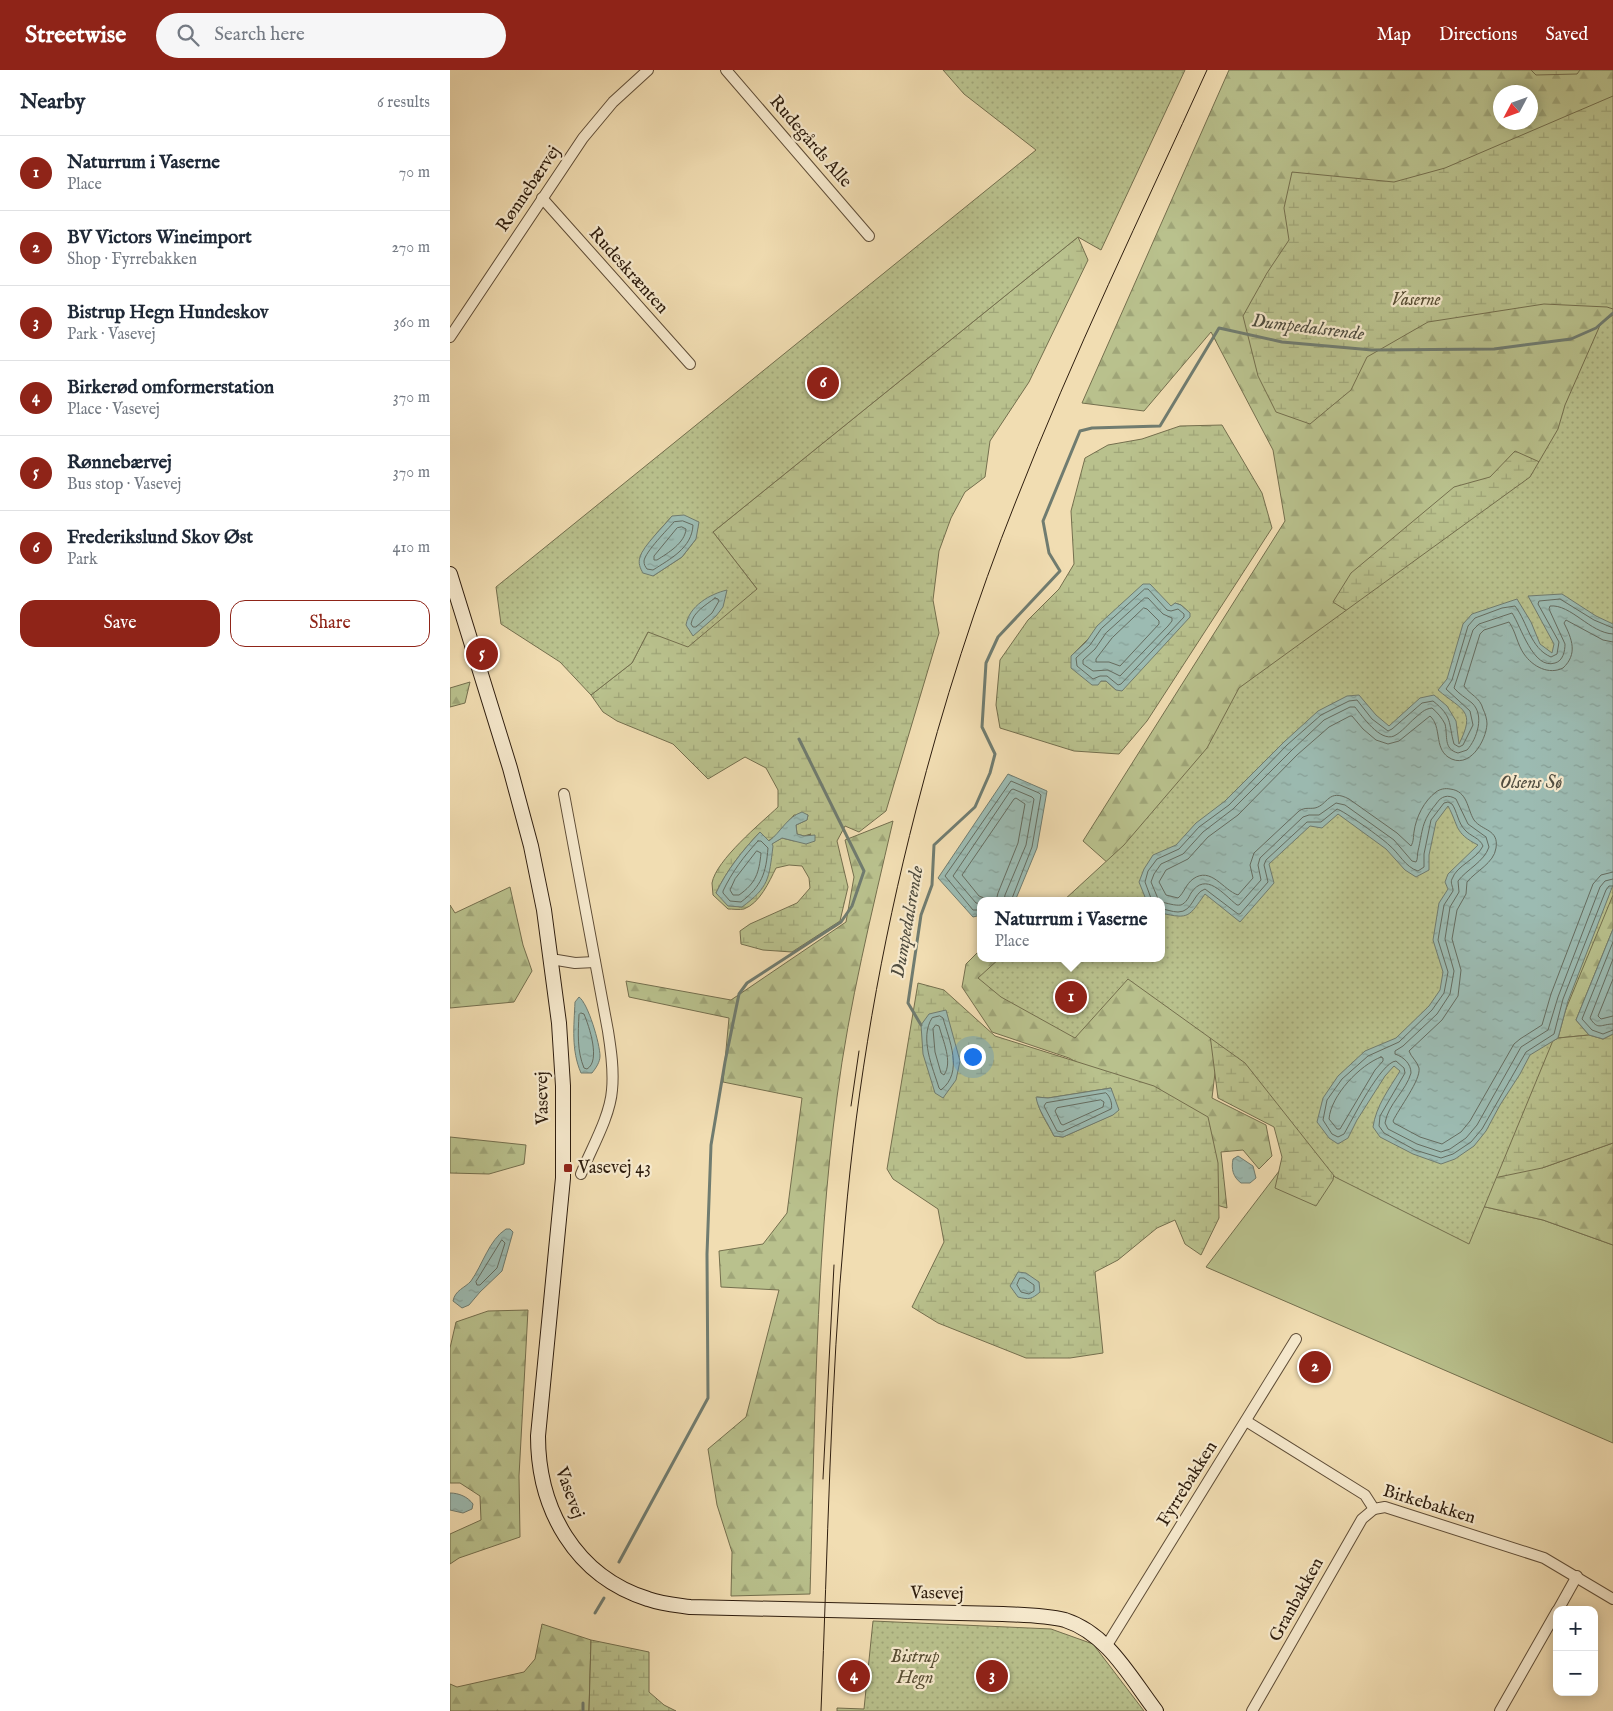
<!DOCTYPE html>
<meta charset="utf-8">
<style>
:root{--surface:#fff;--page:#f6f6f7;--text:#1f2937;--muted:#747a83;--line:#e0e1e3;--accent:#8f2418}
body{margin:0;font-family:"IM FELL English",serif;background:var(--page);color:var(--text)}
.controls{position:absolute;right:15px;bottom:15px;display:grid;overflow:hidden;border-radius:10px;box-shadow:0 2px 12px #0003}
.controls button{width:45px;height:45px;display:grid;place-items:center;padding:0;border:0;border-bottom:1px solid var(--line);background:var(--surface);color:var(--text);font:25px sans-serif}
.compass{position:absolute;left:1043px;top:15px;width:45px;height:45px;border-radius:50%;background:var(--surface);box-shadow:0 2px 12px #0003;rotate:229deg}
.you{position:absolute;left:522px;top:986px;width:18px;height:18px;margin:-12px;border:4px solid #fff;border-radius:50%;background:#1a73e8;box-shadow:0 0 0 8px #1a73e833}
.badge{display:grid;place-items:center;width:32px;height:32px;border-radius:50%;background:var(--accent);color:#fff;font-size:16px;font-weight:700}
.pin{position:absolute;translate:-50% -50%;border:2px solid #fff;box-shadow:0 1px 5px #0006}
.popup{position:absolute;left:527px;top:827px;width:188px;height:65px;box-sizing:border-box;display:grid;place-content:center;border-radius:10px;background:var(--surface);filter:drop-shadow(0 1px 4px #0005);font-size:16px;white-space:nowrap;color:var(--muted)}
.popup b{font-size:19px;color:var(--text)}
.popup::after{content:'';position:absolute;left:50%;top:100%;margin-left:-10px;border:10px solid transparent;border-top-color:var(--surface)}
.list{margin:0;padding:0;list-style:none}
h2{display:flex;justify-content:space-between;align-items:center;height:65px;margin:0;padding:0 20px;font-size:21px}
h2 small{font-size:16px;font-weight:400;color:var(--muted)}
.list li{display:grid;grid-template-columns:32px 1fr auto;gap:15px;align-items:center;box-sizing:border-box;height:75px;padding:0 20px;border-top:1px solid var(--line)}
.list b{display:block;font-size:19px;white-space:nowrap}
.list p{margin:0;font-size:16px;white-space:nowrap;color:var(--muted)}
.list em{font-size:16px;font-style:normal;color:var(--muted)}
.actions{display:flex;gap:10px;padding:15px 20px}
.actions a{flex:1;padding:11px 0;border:1px solid var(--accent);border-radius:15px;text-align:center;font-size:18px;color:var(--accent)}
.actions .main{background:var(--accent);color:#fff}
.icon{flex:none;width:28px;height:28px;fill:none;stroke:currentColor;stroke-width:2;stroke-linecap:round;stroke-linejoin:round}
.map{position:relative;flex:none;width:1163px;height:1641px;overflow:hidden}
header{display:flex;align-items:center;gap:30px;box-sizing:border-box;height:70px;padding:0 25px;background:var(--accent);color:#fff}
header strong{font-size:24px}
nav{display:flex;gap:28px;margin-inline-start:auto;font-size:18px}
.search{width:350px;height:45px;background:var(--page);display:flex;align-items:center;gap:12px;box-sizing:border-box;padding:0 18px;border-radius:28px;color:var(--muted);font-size:19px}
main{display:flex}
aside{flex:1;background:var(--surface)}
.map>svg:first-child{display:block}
.grass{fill:#b9c18d;stroke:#746f4e}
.forest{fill:url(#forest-firs);stroke:#746f4e;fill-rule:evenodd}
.wetland{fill:url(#wetland-marsh);stroke:#746f4e;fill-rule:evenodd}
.park{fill:url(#park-dots);stroke:#746f4e;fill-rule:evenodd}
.water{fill:url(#water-ripples);stroke:#707c70}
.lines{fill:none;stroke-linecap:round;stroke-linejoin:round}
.shore{stroke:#656c60;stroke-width:1}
.stream{stroke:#707c70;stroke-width:3}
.street-casing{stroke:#5f4d37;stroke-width:12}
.secondary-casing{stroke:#2e1d0e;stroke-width:16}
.street{stroke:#f6e9cd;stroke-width:10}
.secondary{stroke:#f6e9cd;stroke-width:14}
.tram{stroke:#2e1d0e;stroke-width:1}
.poi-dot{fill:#8f2418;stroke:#f6e9cd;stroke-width:2}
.labels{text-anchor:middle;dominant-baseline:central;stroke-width:4.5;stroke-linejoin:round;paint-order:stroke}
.street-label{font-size:18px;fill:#2e1d0e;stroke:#f6e9cd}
.park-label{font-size:18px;font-style:italic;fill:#584e34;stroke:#f6e9cd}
.poi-label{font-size:18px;fill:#2e1d0e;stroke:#f6e9cd;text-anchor:start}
.water-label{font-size:19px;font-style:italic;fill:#4f4c3f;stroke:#f6e9cd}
</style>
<header>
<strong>Streetwise</strong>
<div class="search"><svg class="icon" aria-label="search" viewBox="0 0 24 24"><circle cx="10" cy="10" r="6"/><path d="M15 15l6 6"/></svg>Search here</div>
<nav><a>Map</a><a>Directions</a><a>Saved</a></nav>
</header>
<main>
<aside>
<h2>Nearby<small>6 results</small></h2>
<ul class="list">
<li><span class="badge">1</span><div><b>Naturrum i Vaserne</b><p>Place</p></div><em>70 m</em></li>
<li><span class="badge">2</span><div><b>BV Victors Wineimport</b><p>Shop · Fyrrebakken</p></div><em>270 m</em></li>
<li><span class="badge">3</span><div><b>Bistrup Hegn Hundeskov</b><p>Park · Vasevej</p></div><em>360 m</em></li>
<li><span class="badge">4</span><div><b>Birkerød omformerstation</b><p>Place · Vasevej</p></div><em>370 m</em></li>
<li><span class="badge">5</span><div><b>Rønnebærvej</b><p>Bus stop · Vasevej</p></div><em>370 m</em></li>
<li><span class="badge">6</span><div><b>Frederikslund Skov Øst</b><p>Park</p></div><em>410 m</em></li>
</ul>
<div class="actions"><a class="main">Save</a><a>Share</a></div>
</aside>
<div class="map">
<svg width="1163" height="1641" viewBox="0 0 1163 1641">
<defs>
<pattern id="forest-firs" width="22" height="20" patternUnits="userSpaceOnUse" patternTransform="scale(1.25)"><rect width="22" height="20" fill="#b9c18d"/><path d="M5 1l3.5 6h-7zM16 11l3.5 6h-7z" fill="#9fa578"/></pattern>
<pattern id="wetland-marsh" width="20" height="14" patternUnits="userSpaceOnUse" patternTransform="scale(1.25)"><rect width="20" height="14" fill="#b9c18d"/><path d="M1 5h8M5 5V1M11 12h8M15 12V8" fill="none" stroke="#9fa578"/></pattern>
<pattern id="park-dots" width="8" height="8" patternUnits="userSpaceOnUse" patternTransform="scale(1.25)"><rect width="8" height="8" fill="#b9c18d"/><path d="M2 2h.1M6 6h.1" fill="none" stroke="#9fa578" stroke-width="1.8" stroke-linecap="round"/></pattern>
<pattern id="water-ripples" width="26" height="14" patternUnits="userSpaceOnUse" patternTransform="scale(1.25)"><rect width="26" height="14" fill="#9cbbb2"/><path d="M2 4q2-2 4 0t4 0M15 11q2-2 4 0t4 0" fill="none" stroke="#87a098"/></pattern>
</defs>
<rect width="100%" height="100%" fill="#f1ddb2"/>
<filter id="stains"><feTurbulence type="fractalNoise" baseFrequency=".004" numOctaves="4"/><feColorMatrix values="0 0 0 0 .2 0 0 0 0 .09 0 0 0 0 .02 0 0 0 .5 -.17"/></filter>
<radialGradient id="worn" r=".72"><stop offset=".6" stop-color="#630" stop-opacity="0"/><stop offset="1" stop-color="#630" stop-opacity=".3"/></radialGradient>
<polygon class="grass" points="836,1092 1093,1150 1163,1175 1163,1373 756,1197"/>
<g class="forest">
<path d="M779,0H1163V554L685,817L633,771L835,451L823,380L761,262L694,341L632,333ZM1050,22H1080V52H1050Z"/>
<polygon points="20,612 15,633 0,637 0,618"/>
<path d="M443,751C422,842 399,934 387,1027C365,1192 365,1359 360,1524L281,1526L282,1482L267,1435L258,1379L296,1347L329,1220L271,1217L269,1181L313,1174L337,1143L352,1028L273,1012L279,948L179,927L176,911L281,930L396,852L404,807L395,770Z"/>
<polygon points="1163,815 1163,859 1126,950 1139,965 1108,968 1118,931"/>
<polygon points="60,817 73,875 82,901 64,932 0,938 0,835 5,843"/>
<polygon points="531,879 531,888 711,888 1092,1098 1163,1073 1163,1175 1093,1150 836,1092 842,1009 772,944 762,1028 816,1055 822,1086 809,1099 793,1080 771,1082 777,1138 729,1124 664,1013 619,988 542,962 512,917 516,894"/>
<polygon points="0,1067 76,1075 74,1094 39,1104 0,1103"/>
<polygon points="78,1240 69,1406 70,1467 9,1488 0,1494 0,1464 31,1450 30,1426 10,1413 0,1413 0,1278 6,1252 38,1241"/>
<polygon points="92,1554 141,1570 139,1641 0,1641 0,1614 7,1617 74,1602 85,1589"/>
</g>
<g class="wetland">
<polygon points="1081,0 1130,0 1127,4 1086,5"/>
<polygon points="1163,26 1163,239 1157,237 1094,234 978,252 917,287 901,320 860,354 826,342 808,306 793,246 817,203 839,170 834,138 842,102 944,112 995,98"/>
<path d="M628,167L638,190L579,312L540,371L535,407L515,422L501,448L489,481L483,530L489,563L436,741L409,762L395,756L387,771L398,817L390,851L342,882L313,880L291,874L290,861L300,854L347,833L360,818L359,808L352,796L339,795L326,798C319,812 310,833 294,839C290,840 282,839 278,839L263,825C263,821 262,817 262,813C266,790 311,753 328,737V720L316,698L295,687L258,709L223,674L167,651L153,642L141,625L182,593L198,562L307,519L263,462ZM344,745H358L357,750L346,755L347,764L354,766L361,764L344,771L332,768L321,774L266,823C277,800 292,781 310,762L318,771L327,765Z"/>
<path d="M772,355L812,423L822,458L697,651L669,684L624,681L550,658L546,635L550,590L578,550L609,519L624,494L621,441L635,388L658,375L692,369L730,356ZM717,533L721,537L725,533L731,535L740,543L666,620L656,611H651L621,586L641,566Z"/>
<polygon points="1065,381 1094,394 952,576 883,532 901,503 1004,417 1040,407"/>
<polygon points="711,843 1080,985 1108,968 1139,965 1153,969 1163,964 1163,1073 1092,1098 1020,1113 888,1074 883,1110 866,1136 825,1118 832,1087 824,1057 768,1028 758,949"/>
<path d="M468,913L494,920L545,966L704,1016L758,1047L768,1093L769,1148L751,1185L735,1174L725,1150L707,1158L668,1190L645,1202L653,1283L620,1288H576L488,1253L462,1237L494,1172L488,1139L443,1109L437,1099ZM661,1018L662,1045L613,1067L604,1066C598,1054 587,1039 587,1027L598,1028Z"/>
<polygon points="141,1570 199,1582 199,1622 214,1635 226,1641 139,1641"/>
</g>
<g class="park">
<path d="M493,0H735L651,180L628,167L263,462L307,519L238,577L198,562L182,593L141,625L110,592L51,554L46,517L586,80L514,24ZM222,446L246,469L232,487L203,506L190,486L206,464Z"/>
<polygon points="1163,245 1163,825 1019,1174 885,1107 795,993 678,909 625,968 551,927 528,908 550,888 711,888 711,831 613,831 674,775 757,678 789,618 1080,407 1108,359 1115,335 1151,253"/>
<polygon points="423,1551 601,1559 643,1574 694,1641 387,1641 387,1638 414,1639"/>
</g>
<g class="water">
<path d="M234,445L249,452L246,469L232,487L203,506L193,503C190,498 188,493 190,487C193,476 214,456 222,446Z"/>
<polygon points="693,514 700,514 721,536 725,533 731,535 740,543 740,547 672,621 666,620 656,611 651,611 648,615 642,615 621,598 621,586 636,572 647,556"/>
<path d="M277,520L273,537L266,546L243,566L236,555C239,536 260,524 277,520Z"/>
<path d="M1112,524L1146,546L1163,554V815L1118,931L1108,968L1080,985L1070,1004L1050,1035L1036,1061L1024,1076L1005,1089L991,1094L963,1084L930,1067L923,1057C926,1036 939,1019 950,1001L944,996L935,1006L907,1050L898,1068L888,1074L879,1068L867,1052L873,1028L888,1006L915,981L946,968L979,936L990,920L993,902L983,870L989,833L998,819L995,812L998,804L1028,775C1004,763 1009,756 998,736L986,752L979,785V800L966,807L955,800L936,779L888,744L872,758L860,756L819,794L824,813L790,852L755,824C739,846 740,850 711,843V831H699L695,827L689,812L694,799L703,785L726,775L746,753L775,731L834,672L868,641L897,626L909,625L926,645L939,656L970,628L984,625L997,636L1006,651L1009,674C1026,640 1013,641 988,620L997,609L1013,554L1022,544L1067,529L1081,552L1090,574L1102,583L1104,574L1078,526Z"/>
<polygon points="558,704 597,721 587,778 565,831 531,831 531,845 523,847 488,808"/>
<path d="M352,742L358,745L357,750L346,755L347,764L354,766L365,765V771L356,774L332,768L322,774L323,776C319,809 319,817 292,837L278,836L266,823C277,800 292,781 310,762L319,771C331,762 337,747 352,742Z"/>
<polygon points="1163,859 1163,964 1153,969 1139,965 1126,950"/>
<path d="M129,927C138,933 150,974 150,986C150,992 146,998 142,1003H131C121,980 124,956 125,932Z"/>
<polygon points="496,940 510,991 506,1010 493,1028 485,1023 473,984 471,955 479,944"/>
<path d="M661,1018L669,1040L663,1045L613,1067L604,1066C598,1053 588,1040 586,1027L598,1028Z"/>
<path d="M788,1086L803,1096L806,1108L800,1113H791C783,1107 781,1099 783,1089Z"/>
<path d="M56,1159H60L63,1162L52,1201L30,1222L19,1235L12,1238L3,1231C5,1220 15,1218 21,1211C33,1194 39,1170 56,1159Z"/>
<path d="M568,1202L576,1203L589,1212L590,1222C582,1229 579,1230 568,1227L560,1216Z"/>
<path d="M0,1423C9,1423 18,1427 23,1434L22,1439L13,1443L0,1440Z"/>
</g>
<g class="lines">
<g class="shore">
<path d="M233,451L243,455C242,478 220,489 203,500L197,499C195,496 194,495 194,491C195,482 218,459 224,452Z"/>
<path d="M232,457L236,459C235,473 218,483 207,490H204V486L227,458Z"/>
<polygon points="695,519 698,519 717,540 721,541 728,539 734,544 734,547 671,614 668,615 657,606 650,606 643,609 627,596 626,588 640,575 651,559"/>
<path d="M265,528L268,529L269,531L262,543L246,557H243L241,554C243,542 256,535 265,528Z"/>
<polygon points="695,528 698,528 713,544 722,548 722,551 718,556 670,606 658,600 643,601 633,594 633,590 645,579 656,563"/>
<polygon points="694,538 697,539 709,551 709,554 670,596 659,592 646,592 646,589 662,568"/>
<path d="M1163,572L1153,570L1116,550L1114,553C1122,569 1128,584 1113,598C1099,605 1083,597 1074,584C1067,574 1066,562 1059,552L1034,560L1030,564L1014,616C1020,625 1030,627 1033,639C1035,643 1037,649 1037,654C1036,671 1019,701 998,687C984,677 992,657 980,646L949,671L938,674L926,670L913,659L902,646H900L879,657L847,685L788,745L758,767L738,789L716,800L709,812L716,825L728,828C734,823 736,814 743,809C761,796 773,820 788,825L803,808L800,795L804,783L849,741C855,737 859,739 865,738C878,735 878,718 899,729L947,763L961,776C964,771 963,767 964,762C966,747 974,731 986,722C990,719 995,718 1000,719C1018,721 1017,739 1024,750C1032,761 1049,759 1046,778C1044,793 1026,801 1017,812L1016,824L1007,840L1002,869L1011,900L1008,926L992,950L959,981C961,987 967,991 969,998C971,1010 949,1038 943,1051L944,1053L970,1067L992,1074L1011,1062L1020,1051L1064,974L1070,969L1092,955L1101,924L1143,814L1151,805L1163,802"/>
<path d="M308,771H311L318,778C316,803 312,816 291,832L280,831L273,823V821C282,802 294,786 308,771Z"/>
<path d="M307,781L311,783C309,803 306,813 289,825H283L280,820L285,809Z"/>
<polyline points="542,831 529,826 512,805 564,729 566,728 575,734 568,773 548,823 546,831"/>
<path d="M702,831L695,812L698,801L707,789L729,779L749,757L779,735L837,675L871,645L899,631L907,630L922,649L938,661L942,659L972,633L983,631C1003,647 998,652 1004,674L1009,677L1013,675L1023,655L1020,641L996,619L1002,610L1018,556L1025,548L1052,538L1065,536C1078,553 1080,578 1101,587L1107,584L1109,572L1088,534L1089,531L1110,529L1144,550L1163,558"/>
<path d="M709,831L701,812L704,804L711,794L733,784L753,762L783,739L842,680L874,650L900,637H905C912,646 930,672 944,666C952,662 959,653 965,648C971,643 974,639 982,638C987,642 992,648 995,654C998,666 993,679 1008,683L1017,680C1027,669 1035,645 1022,633C1016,628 1009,624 1004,618L1023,560L1029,554L1062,543C1071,556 1083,600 1105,593C1113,591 1115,581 1115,574L1099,539L1100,536C1121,534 1140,563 1163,564"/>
<path d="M711,832C717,833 725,836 731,835C736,833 739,827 741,823C756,801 773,824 787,835H789L811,810L808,795L810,788L853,747L859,745H869L886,733L895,735L944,770L962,791L966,792C968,789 967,785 968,781C973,760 971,752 986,734C991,726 998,724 1006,729L1018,754L1036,767L1039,777C1034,792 1017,799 1008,811L1009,822L1000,837L995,869L1004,901L1000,924L987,944L953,976L945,981V984C954,987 961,994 961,1003C956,1021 938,1034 935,1053L938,1059L967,1074L991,1082L1000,1079L1016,1068L1027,1055L1071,977L1098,960L1108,927L1150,817L1155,811L1163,809"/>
<polyline points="531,834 526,833 503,806 561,720 563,719 582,727 584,729 576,775 555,825 554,831"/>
<path d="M711,839C716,839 722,842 728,842C743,842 743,823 755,819L788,844H790L818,812L814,795L816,790L857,752H871L887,739C894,741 932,768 939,775C949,783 955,797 968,801L974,797V784L981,750L994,733L998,732L1002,734C1007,741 1008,753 1015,760C1020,766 1030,768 1033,776C1026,790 1007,795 1002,809C1000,813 1003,816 1003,821L994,835L988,870L998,902L994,923L982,940L949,972L918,986L892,1009L877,1030L873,1050L882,1064L888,1067L894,1064C902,1050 931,992 946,991L954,998L955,1003L930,1046L929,1056L934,1063L965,1080L991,1088L1003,1084L1021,1072L1032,1059L1076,982L1104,964L1113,929L1156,820L1159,816H1163"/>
<polyline points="531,840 523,840 495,806 561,711 589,723 591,725 582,777 561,831"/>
<polyline points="1163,872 1132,949 1142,960 1153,964 1163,960"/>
<path d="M1163,889L1140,948C1148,961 1151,954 1163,954"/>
<polyline points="1163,909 1148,946 1151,949 1163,946"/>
<path d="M131,943L134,944C139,956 151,991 137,999L134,998C127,981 128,963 129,945Z"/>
<path d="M490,946L493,948C499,970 514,1002 491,1020L489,1018C483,998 469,968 482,948Z"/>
<path d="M486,955L489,956C493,971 503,992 494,1005L491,1003L485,982L483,959Z"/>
<path d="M931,987L933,988V991L925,1000L890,1059H887L879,1049C881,1025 910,995 931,987Z"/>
<path d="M656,1023C660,1026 663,1035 661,1039L612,1062L607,1061L594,1036L596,1033Z"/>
<polygon points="651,1030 654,1032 653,1037 613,1055 611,1054 605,1041 607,1038"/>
<polygon points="52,1170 55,1173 47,1198 30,1215 27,1215 26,1212"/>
<polygon points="570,1208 574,1208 584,1215 584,1221 579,1224 571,1222 567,1215"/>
</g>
<g class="stream">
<polyline points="471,955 458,933 471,845 482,815 484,775 525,737 540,703 545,684 532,657 536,593 548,567 610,501 599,483 593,451 630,361 642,358 710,356 769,258 832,272 922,280 1044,279 1121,269 1146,258 1163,243"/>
<polyline points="169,1492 258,1328 257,1184 261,1075 275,992 289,924 297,913 391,852 402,836 414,801 349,669"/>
<polyline points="145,1543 154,1528"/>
<polyline points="133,1641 133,1633"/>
</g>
<g class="street-casing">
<g id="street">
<polyline points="276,0 419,166"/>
<polyline points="92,128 240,294"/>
<polyline points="0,267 133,68 163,32 198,0"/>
<path d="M114,724L158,961C161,980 164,1000 162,1020C160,1047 141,1079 131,1104"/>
<polyline points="101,889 125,893 145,892"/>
<polyline points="796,1351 915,1425 924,1439 935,1437 1094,1488 1163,1529"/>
<polyline points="1108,1540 1127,1506"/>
<polyline points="657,1575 846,1269"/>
<polyline points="802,1641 912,1449 924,1439"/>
<polyline points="1050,1641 1107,1541"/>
</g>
</g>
<g class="secondary-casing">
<path id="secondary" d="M0,504L60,698L81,776L94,840L109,953L113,1016V1108L88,1366C88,1439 125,1506 198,1529C212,1534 226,1535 240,1537L553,1544C573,1545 595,1545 615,1550C658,1564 680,1607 706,1641"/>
</g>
<use href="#street" class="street"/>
<use href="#secondary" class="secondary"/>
<g class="tram">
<polyline points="401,1036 409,981"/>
<polyline points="373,1409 384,1195"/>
<path d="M371,1641C378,1479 380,1315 395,1153C407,1014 431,876 466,740C493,635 526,531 566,431C623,285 692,143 757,0"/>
</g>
</g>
<rect class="poi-dot" x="113" y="1093" width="10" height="10" rx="2.5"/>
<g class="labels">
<g class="street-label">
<text transform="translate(360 72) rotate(49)">Rudegårds Alle</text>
<text transform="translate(79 119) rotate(-56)">Rønnebærvej</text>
<text transform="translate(178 201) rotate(48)">Rudeskrænten</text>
<text transform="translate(93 1028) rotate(-91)">Vasevej</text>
<text transform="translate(738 1414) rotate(-58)">Fyrrebakken</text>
<text transform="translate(119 1423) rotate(70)">Vasevej</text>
<text transform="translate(979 1435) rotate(17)">Birkebakken</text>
<text transform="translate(487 1524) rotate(1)">Vasevej</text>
<text transform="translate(847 1530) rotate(-61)">Granbakken</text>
</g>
<g class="park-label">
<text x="966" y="230">Vaserne</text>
<text x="465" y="1587">Bistrup<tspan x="465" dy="21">Hegn</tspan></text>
</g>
<g class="poi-label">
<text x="128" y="1098">Vasevej 43</text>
</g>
<g class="water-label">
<text transform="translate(858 258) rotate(7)">Dumpedalsrende</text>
<text x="1081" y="713">Olsens Sø</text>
<text transform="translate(458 852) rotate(-80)">Dumpedalsrende</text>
</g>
</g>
<rect width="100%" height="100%" filter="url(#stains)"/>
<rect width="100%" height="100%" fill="url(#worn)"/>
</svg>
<div class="controls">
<button>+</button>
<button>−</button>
</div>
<svg class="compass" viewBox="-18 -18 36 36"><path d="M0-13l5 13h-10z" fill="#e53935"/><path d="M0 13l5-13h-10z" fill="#747a83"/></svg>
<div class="you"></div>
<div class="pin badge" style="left:621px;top:927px">1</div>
<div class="popup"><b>Naturrum i Vaserne</b>Place</div>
<div class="pin badge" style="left:865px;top:1297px">2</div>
<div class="pin badge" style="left:542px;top:1606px">3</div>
<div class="pin badge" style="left:404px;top:1606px">4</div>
<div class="pin badge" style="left:32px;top:584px">5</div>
<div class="pin badge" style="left:373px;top:313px">6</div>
</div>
</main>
